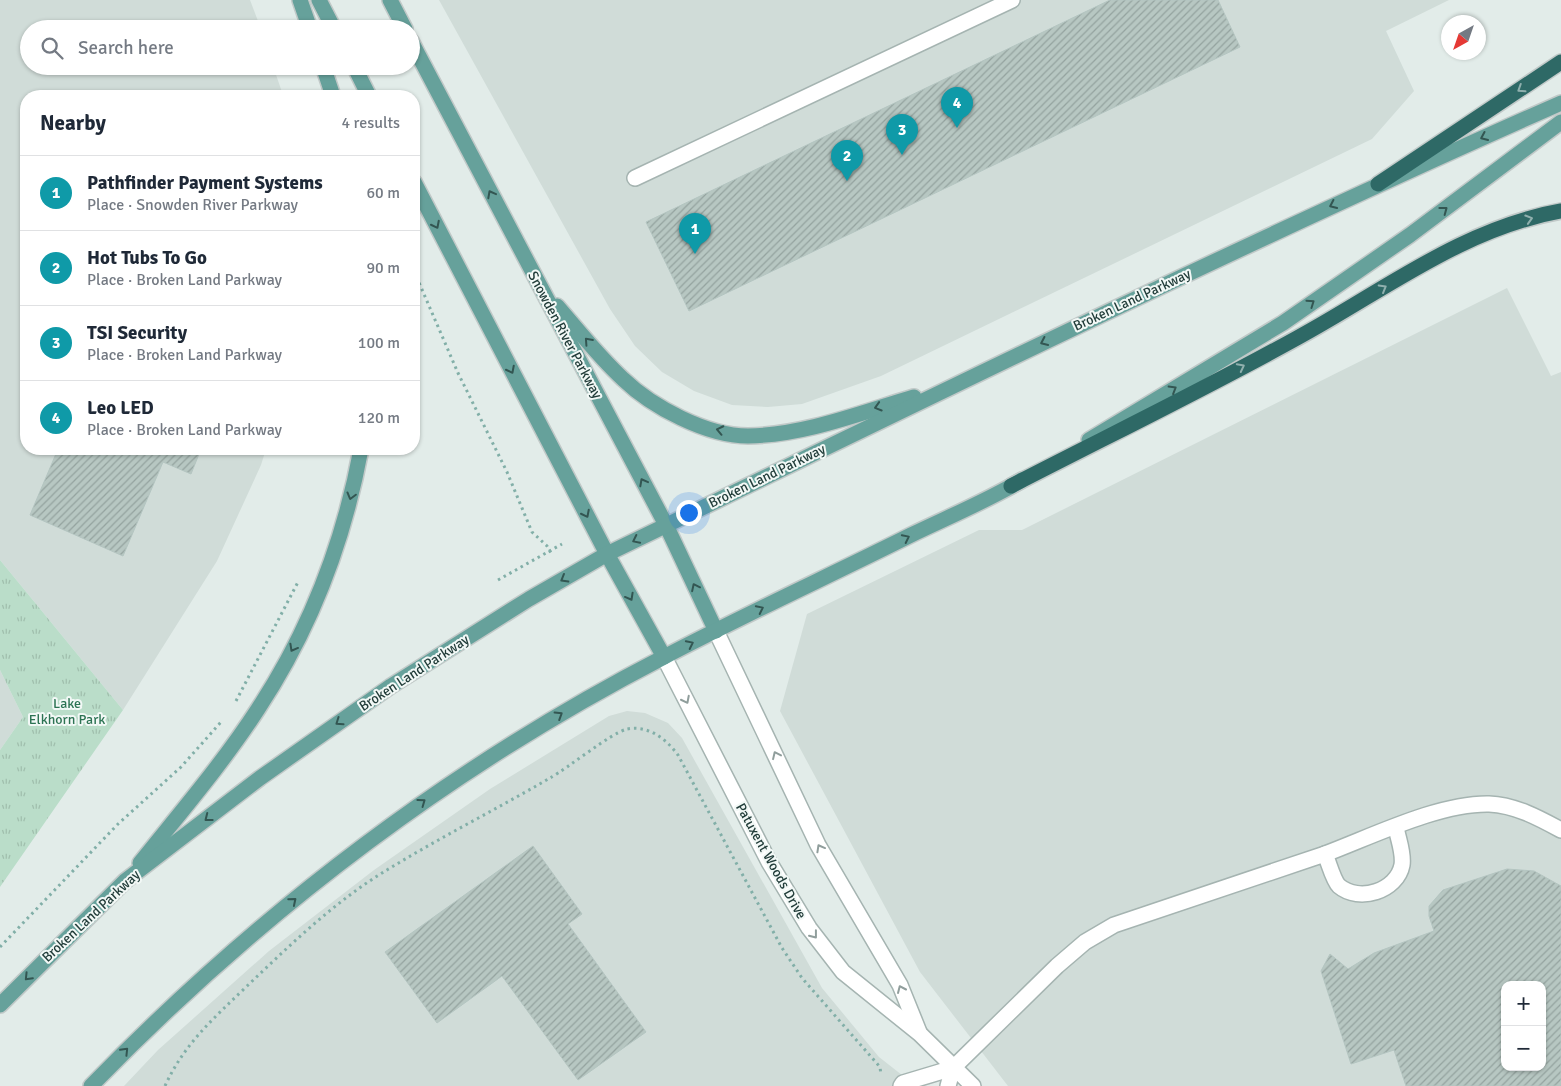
<!DOCTYPE html>
<meta charset="utf-8">
<style>
:root{--surface:#fff;--page:#f2f2f3;--text:#1f2937;--muted:#747a83;--line:#e0e1e3;--accent:#7d5b47}
body{margin:0;font-family:Signika,sans-serif;background:var(--page);color:var(--text)}
.controls{position:absolute;right:15px;bottom:15px;display:grid;overflow:hidden;border-radius:10px;box-shadow:0 1px 4px #0004}
.controls button{width:45px;height:45px;display:grid;place-items:center;padding:0;border:0;border-bottom:1px solid var(--line);background:var(--surface);color:var(--text);font:25px sans-serif}
.compass{position:absolute;left:1441px;top:15px;width:45px;height:45px;border-radius:50%;background:var(--surface);box-shadow:0 1px 4px #0004;rotate:220deg}
.you{position:absolute;left:688px;top:512px;width:18px;height:18px;margin:-12px;border:4px solid #fff;border-radius:50%;background:#1a73e8;box-shadow:0 0 0 8px #1a73e833}
.badge{display:grid;place-items:center;width:32px;height:32px;border-radius:50%;background:var(--accent);color:#fff;font-size:16px;font-weight:700}
.pin{position:absolute;translate:-50% -41px;filter:drop-shadow(0 1px 2px #0008)}
.pin::after{content:'';position:absolute;top:26px;width:18px;height:15px;background:inherit;clip-path:polygon(0 0,100% 0,50% 100%)}
.list{margin:0;padding:0;list-style:none}
h2{display:flex;justify-content:space-between;align-items:center;height:65px;margin:0;padding:0 20px;font-size:21px}
h2 small{font-size:16px;font-weight:400;color:var(--muted)}
.list li{display:grid;grid-template-columns:32px 1fr auto;gap:15px;align-items:center;box-sizing:border-box;height:75px;padding:0 20px;border-top:1px solid var(--line)}
.list b{display:block;font-size:19px;white-space:nowrap}
.list p{margin:0;font-size:16px;white-space:nowrap;color:var(--muted)}
.list em{font-size:16px;font-style:normal;color:var(--muted)}
.icon{flex:none;width:28px;height:28px;fill:none;stroke:currentColor;stroke-width:2;stroke-linecap:round;stroke-linejoin:round}
.map{position:relative;flex:none;width:1561px;height:1086px;overflow:hidden}
.search{position:absolute;background:var(--surface);box-shadow:0 1px 4px #0004;left:20px;top:20px;width:400px;height:55px;display:flex;align-items:center;gap:12px;box-sizing:border-box;padding:0 18px;border-radius:28px;color:var(--muted);font-size:19px}
.panel{position:absolute;background:var(--surface);box-shadow:0 1px 4px #0004;left:20px;top:90px;width:400px;height:365px;border-radius:20px}
.map>svg:first-child{display:block}
.built{fill:#d0dcd8;fill-rule:evenodd}
.park{fill:url(#park-tufts)}
.building{fill:url(#building-hatch);stroke:#b4c5c1;fill-rule:evenodd}
.lines{fill:none;stroke-linecap:round;stroke-linejoin:round}
.minor-casing{stroke:#a5b4b1;stroke-width:18}
.major-casing{stroke:#c1c9c8;stroke-width:18}
.highway-casing{stroke:#c1c9c8;stroke-width:18}
.path{stroke:#82afa8;stroke-width:3;stroke-dasharray:2.5 4;stroke-linecap:butt}
.minor{stroke:#fff;stroke-width:15}
.major{stroke:#66a19b;stroke-width:15}
.highway{stroke:#2e6966;stroke-width:15}
.oneway{stroke:#90b0ae}
.oneway2{stroke:#335652}
.oneway3{stroke:#909e9c}
.labels{text-anchor:middle;dominant-baseline:central;stroke-width:4;stroke-linejoin:round;paint-order:stroke}
.street-label{font-size:14px;fill:#223d3a;stroke:#f2f8f6}
.park-label{font-size:14px;fill:#2c7353;stroke:#f2f8f6}
</style>
<div class="map">
<svg width="1561" height="1086" viewBox="0 0 1561 1086">
<defs>
<pattern id="park-tufts" width="24" height="20" patternUnits="userSpaceOnUse" patternTransform="scale(1.25)"><rect width="24" height="20" fill="#baddc9"/><path d="M3 7l-1-3M5 7V3M7 7l1-3M15 17l-1-3M17 17v-4M19 17l1-3" fill="none" stroke="#a0bfad"/></pattern>
<pattern id="building-hatch" width="6" height="6" patternUnits="userSpaceOnUse" patternTransform="scale(1.25)"><rect width="6" height="6" fill="#b7c7c2"/><path d="M-1 1l2-2M0 6l6-6M5 7l2-2" fill="none" stroke="#94a39f"/></pattern>
</defs>
<rect width="100%" height="100%" fill="#e2ece9"/>
<g class="built">
<polygon points="0,0 250,0 261,29 29,29 29,66 273,66 283,95 26,96 26,449 266,449 261,465 217,561 123,710 0,560"/>
<polygon points="439,0 1449,0 1386,31 1414,91 1372,139 881,376 802,404 768,407 732,405 694,391 662,372 635,346 610,309"/>
<path d="M1507,288L1551,376L1561,372V1086H1008L920,972L780,711L807,614L979,530H1022ZM1505,985H1542V1067H1505Z"/>
<polygon points="0,670 23,717 0,750"/>
<polygon points="627,711 645,713 668,723 682,738 822,988 879,1057 916,1086 124,1086 158,1050 269,951 374,870 490,789 609,716"/>
</g>
<polygon class="park" points="0,560 123,710 0,887 0,750 23,717 0,670"/>
<g class="building">
<polygon points="1110,0 1218,0 1240,47 689,311 646,222"/>
<polygon points="58,449 201,449 191,474 163,462 123,556 30,515"/>
<polygon points="533,846 582,914 568,924 646,1032 578,1080 502,976 437,1023 385,952"/>
<path d="M1507,869L1534,871L1561,886V1086H1406L1394,1050L1351,1064L1321,971L1330,954L1348,969L1374,953L1434,931L1429,916V906L1443,890ZM1505,985H1542V1067H1505Z"/>
</g>
<g class="lines">
<g class="minor-casing">
<g id="minor">
<polyline points="635,178 1012,0"/>
<polyline points="716,631 818,845 900,985 919,1032"/>
<polyline points="664,657 769,862 809,928 843,972 920,1034 973,1086"/>
<path d="M1325,854C1373,836 1439,803 1489,804C1515,805 1539,818 1561,830"/>
<path d="M901,1086L903,1083L953,1068L1057,966L1085,942L1114,925L1325,854C1329,863 1333,880 1339,886C1359,903 1397,891 1402,865C1404,853 1398,839 1396,827"/>
<polyline points="948,1086 953,1068"/>
</g>
</g>
<g class="major-casing">
<g id="major">
<polyline points="300,0 310,29"/>
<polyline points="319,0 334,29"/>
<polyline points="390,0 405,29"/>
<polyline points="411,41 666,525 716,631"/>
<polyline points="323,66 333,96"/>
<polyline points="354,66 369,96"/>
<polyline points="414,182 607,554 664,657"/>
<path d="M557,306C578,330 599,357 623,379C652,407 707,436 748,436C805,435 860,413 914,397"/>
<polyline points="1089,440 1283,323 1410,235 1561,122"/>
<path d="M140,863C180,813 223,763 258,709C310,630 344,541 361,449"/>
<path d="M0,1005L125,881L260,778L391,686L529,599L607,554C923,401 1239,245 1561,103"/>
<path d="M91,1086C258,914 451,767 664,657C746,614 829,576 911,535C948,517 987,501 1022,480"/>
</g>
</g>
<g class="highway-casing">
<g id="highway">
<polyline points="1378,184 1561,62"/>
<path d="M1011,486C1106,437 1203,390 1297,338C1382,292 1463,228 1561,211"/>
</g>
</g>
<g class="path">
<polyline points="414,271 458,373 507,472 532,532 547,546 552,555"/>
<polyline points="498,580 562,544"/>
<polyline points="236,701 298,582"/>
<polyline points="0,947 118,824 181,767 221,722"/>
<path d="M165,1086C184,1044 213,1019 246,987C288,947 332,904 382,873C437,839 495,810 550,778C568,768 611,733 627,729C649,725 666,739 678,755L782,948L802,978L880,1067L881,1075"/>
</g>
<use href="#minor" class="minor"/>
<use href="#major" class="major"/>
<use href="#highway" class="highway"/>
</g>
<defs><path id="oneway-chevron" d="M-2-3.5L2.5 0L-2 3.5" fill="none" stroke-width="1.6" stroke-linecap="round" stroke-linejoin="round" transform="scale(1.25)"/></defs>
<g class="oneway">
<use href="#oneway-chevron" transform="translate(1521 89) rotate(147)"/>
<use href="#oneway-chevron" transform="translate(1529 219) rotate(-17)"/>
<use href="#oneway-chevron" transform="translate(1383 288) rotate(-30)"/>
<use href="#oneway-chevron" transform="translate(1241 367) rotate(-27)"/>
</g>
<g class="oneway2">
<use href="#oneway-chevron" transform="translate(1484 137) rotate(156)"/>
<use href="#oneway-chevron" transform="translate(491 194) rotate(-118)"/>
<use href="#oneway-chevron" transform="translate(1333 205) rotate(155)"/>
<use href="#oneway-chevron" transform="translate(1444 210) rotate(-37)"/>
<use href="#oneway-chevron" transform="translate(436 225) rotate(63)"/>
<use href="#oneway-chevron" transform="translate(1311 303) rotate(-35)"/>
<use href="#oneway-chevron" transform="translate(588 341) rotate(-132)"/>
<use href="#oneway-chevron" transform="translate(1044 342) rotate(155)"/>
<use href="#oneway-chevron" transform="translate(511 370) rotate(63)"/>
<use href="#oneway-chevron" transform="translate(1173 389) rotate(-31)"/>
<use href="#oneway-chevron" transform="translate(878 407) rotate(163)"/>
<use href="#oneway-chevron" transform="translate(720 430) rotate(-168)"/>
<use href="#oneway-chevron" transform="translate(643 482) rotate(-118)"/>
<use href="#oneway-chevron" transform="translate(351 496) rotate(105)"/>
<use href="#oneway-chevron" transform="translate(586 514) rotate(63)"/>
<use href="#oneway-chevron" transform="translate(906 538) rotate(-26)"/>
<use href="#oneway-chevron" transform="translate(636 540) rotate(154)"/>
<use href="#oneway-chevron" transform="translate(564 579) rotate(150)"/>
<use href="#oneway-chevron" transform="translate(695 587) rotate(-116)"/>
<use href="#oneway-chevron" transform="translate(630 597) rotate(61)"/>
<use href="#oneway-chevron" transform="translate(760 609) rotate(-26)"/>
<use href="#oneway-chevron" transform="translate(690 644) rotate(-26)"/>
<use href="#oneway-chevron" transform="translate(293 648) rotate(119)"/>
<use href="#oneway-chevron" transform="translate(559 715) rotate(-32)"/>
<use href="#oneway-chevron" transform="translate(339 722) rotate(145)"/>
<use href="#oneway-chevron" transform="translate(422 802) rotate(-36)"/>
<use href="#oneway-chevron" transform="translate(208 818) rotate(142)"/>
<use href="#oneway-chevron" transform="translate(293 901) rotate(-40)"/>
<use href="#oneway-chevron" transform="translate(28 977) rotate(134)"/>
<use href="#oneway-chevron" transform="translate(125 1051) rotate(-46)"/>
</g>
<g class="oneway3">
<use href="#oneway-chevron" transform="translate(686 700) rotate(63)"/>
<use href="#oneway-chevron" transform="translate(776 755) rotate(-115)"/>
<use href="#oneway-chevron" transform="translate(820 848) rotate(-119)"/>
<use href="#oneway-chevron" transform="translate(814 935) rotate(52)"/>
<use href="#oneway-chevron" transform="translate(901 989) rotate(-114)"/>
</g>
<g class="labels">
<g class="street-label">
<text transform="translate(1132 300) rotate(-25)">Broken Land Parkway</text>
<text transform="translate(565 335) rotate(62)">Snowden River Parkway</text>
<text transform="translate(767 476) rotate(-26)">Broken Land Parkway</text>
<text transform="translate(414 673) rotate(-33)">Broken Land Parkway</text>
<text transform="translate(771 861) rotate(61)">Patuxent Woods Drive</text>
<text transform="translate(91 916) rotate(-43)">Broken Land Parkway</text>
</g>
<g class="park-label">
<text x="67" y="703">Lake<tspan x="67" dy="16">Elkhorn Park</tspan></text>
</g>
</g>
</svg>
<div class="controls">
<button>+</button>
<button>−</button>
</div>
<svg class="compass" viewBox="-18 -18 36 36"><path d="M0-13l5 13h-10z" fill="#e53935"/><path d="M0 13l5-13h-10z" fill="#747a83"/></svg>
<div class="you"></div>
<div class="pin badge" style="left:695px;top:254px;background:#0f9aa8">1</div>
<div class="pin badge" style="left:847px;top:181px;background:#0f9aa8">2</div>
<div class="pin badge" style="left:902px;top:155px;background:#0f9aa8">3</div>
<div class="pin badge" style="left:957px;top:128px;background:#0f9aa8">4</div>
<div class="search"><svg class="icon" aria-label="search" viewBox="0 0 24 24"><circle cx="10" cy="10" r="6"/><path d="M15 15l6 6"/></svg>Search here</div>
<section class="panel">
<h2>Nearby<small>4 results</small></h2>
<ul class="list">
<li><span class="badge" style="background:#0f9aa8">1</span><div><b>Pathfinder Payment Systems</b><p>Place · Snowden River Parkway</p></div><em>60 m</em></li>
<li><span class="badge" style="background:#0f9aa8">2</span><div><b>Hot Tubs To Go</b><p>Place · Broken Land Parkway</p></div><em>90 m</em></li>
<li><span class="badge" style="background:#0f9aa8">3</span><div><b>TSI Security</b><p>Place · Broken Land Parkway</p></div><em>100 m</em></li>
<li><span class="badge" style="background:#0f9aa8">4</span><div><b>Leo LED</b><p>Place · Broken Land Parkway</p></div><em>120 m</em></li>
</ul>
</section>
</div>
